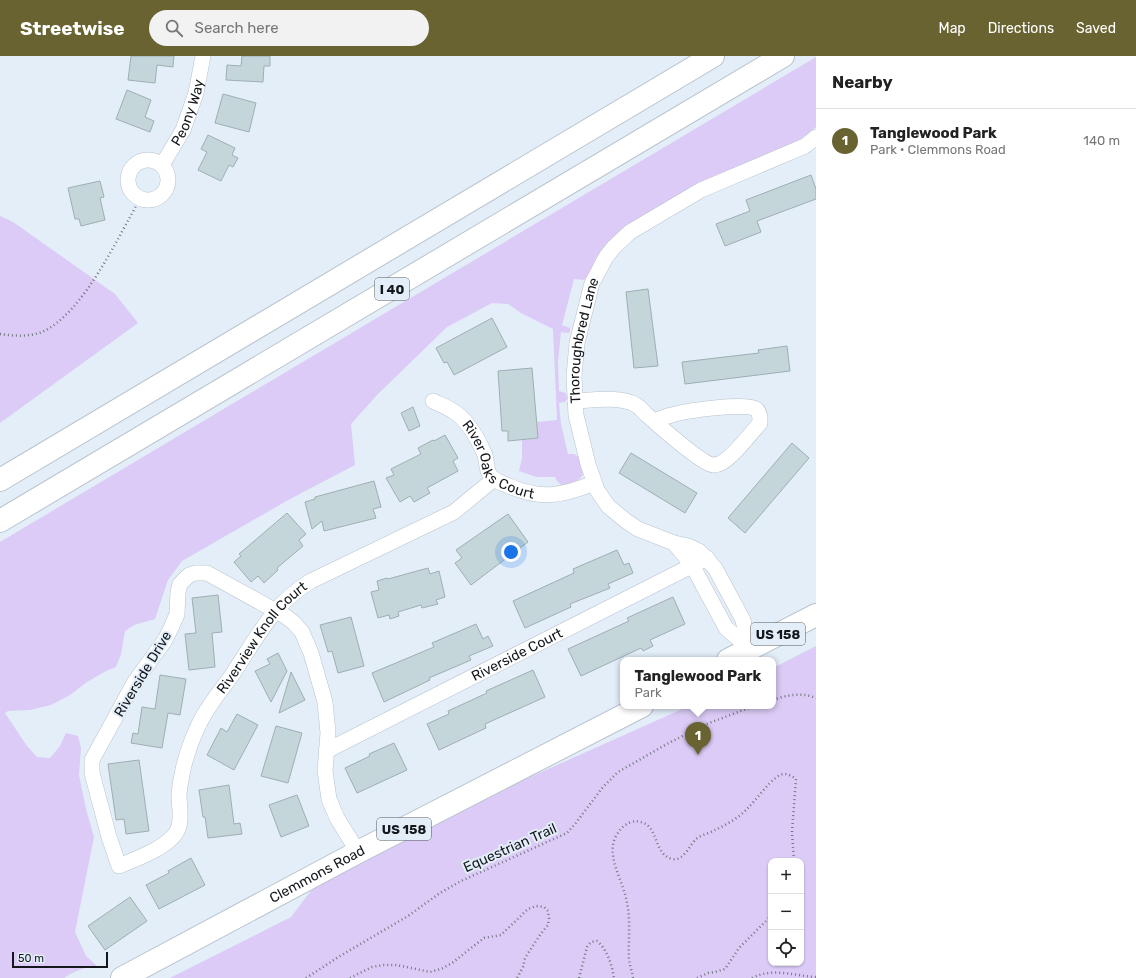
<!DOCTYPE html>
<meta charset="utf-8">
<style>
:root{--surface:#fff;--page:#f2f2f2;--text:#222;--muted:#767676;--line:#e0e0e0;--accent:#686330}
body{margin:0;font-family:Rubik,sans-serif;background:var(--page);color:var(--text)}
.controls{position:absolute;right:12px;bottom:12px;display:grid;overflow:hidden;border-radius:8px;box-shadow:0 1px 3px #0004}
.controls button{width:36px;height:36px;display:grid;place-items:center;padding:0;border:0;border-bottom:1px solid var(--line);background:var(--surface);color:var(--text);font:20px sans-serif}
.scale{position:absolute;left:12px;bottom:10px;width:96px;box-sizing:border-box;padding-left:4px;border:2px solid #14181c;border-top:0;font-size:11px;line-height:14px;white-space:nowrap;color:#14181c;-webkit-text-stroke:3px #e3eef9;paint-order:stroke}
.you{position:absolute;left:511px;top:496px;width:14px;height:14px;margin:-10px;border:3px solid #fff;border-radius:50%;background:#1a73e8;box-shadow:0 0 0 6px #1a73e833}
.badge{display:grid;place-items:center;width:26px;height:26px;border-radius:50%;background:var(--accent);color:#fff;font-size:13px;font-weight:700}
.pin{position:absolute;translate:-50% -33px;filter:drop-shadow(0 1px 2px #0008)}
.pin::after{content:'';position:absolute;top:21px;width:14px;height:12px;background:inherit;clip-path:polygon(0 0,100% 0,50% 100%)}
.popup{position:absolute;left:620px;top:601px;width:156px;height:52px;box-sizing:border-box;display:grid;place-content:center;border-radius:8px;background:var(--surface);filter:drop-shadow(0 1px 3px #0005);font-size:13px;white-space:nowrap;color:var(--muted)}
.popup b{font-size:15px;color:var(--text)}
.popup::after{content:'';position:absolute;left:50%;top:100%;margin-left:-8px;border:8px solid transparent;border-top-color:var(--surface)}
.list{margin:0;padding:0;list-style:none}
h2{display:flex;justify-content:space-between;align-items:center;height:52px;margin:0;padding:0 16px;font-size:17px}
h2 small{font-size:13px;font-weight:400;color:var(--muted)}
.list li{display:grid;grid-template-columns:26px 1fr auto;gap:12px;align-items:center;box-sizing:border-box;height:64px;padding:0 16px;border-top:1px solid var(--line)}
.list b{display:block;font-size:15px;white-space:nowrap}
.list p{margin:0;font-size:13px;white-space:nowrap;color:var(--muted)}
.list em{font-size:13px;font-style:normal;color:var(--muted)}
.icon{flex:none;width:22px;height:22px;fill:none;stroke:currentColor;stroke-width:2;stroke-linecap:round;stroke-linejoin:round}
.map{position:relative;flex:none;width:816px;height:922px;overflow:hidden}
header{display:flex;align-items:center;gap:24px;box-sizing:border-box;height:56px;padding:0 20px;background:var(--accent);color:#fff}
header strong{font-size:19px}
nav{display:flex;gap:22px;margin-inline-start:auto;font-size:14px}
.search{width:280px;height:36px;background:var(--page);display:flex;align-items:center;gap:10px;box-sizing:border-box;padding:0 14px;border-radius:22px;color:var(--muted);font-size:15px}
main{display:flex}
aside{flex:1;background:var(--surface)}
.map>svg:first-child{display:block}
.green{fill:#dbcbf6;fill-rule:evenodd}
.building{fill:#c5d6da;stroke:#9eaeb3}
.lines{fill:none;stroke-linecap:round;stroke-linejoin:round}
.minor-casing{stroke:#b8c3cd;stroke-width:16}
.primary-casing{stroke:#b8c3cd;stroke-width:24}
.motorway-casing{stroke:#b8c3cd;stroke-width:24}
.path{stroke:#727980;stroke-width:2.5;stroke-dasharray:1 3;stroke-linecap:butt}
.minor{stroke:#fff;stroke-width:15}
.primary{stroke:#fff;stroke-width:22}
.motorway{stroke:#fff;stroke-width:22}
.labels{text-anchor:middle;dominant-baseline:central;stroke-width:4;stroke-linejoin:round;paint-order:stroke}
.shield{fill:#e3eef9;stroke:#52585e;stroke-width:1}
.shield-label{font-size:13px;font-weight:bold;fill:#14181c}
.street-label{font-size:14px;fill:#14181c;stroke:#e3eef9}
</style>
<header>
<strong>Streetwise</strong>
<div class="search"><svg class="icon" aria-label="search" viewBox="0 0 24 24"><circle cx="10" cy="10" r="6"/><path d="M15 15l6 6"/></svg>Search here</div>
<nav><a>Map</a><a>Directions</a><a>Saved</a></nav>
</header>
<main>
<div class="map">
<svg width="816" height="922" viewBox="0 0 816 922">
<rect width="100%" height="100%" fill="#e3eef9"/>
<g class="green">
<path d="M816,1V71L798,85L692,133L628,168L606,188L597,200L586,223L584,224L574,223L562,269L570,272V276L568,277L561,276L558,305L559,335L566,337L567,343L565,346L559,347L561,368L568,398H574L579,401C581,405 582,410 583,414C584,425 570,429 561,429L557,425L555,421H537L519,415L522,403V384L538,382L537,366L557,364L553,273L521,257L508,248L492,247L447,271L377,339L351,368L355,409L290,443L182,505L168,524L155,563L134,569L125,575L121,598L116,611L106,615L87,626L70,639L51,649L30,654L8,655L5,657L27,690L37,701L50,702L60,690L66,677L78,680L81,692L79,719L86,753L94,781L75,876L86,900L97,910C85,911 74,915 64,922H0V486Z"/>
<polygon points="0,160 13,166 115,238 138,267 0,367"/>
<path d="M816,590V922H170L291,861L329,811L689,650H773V612ZM771,805H801V907H771Z"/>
</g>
<g class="building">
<polygon points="131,0 174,0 173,11 157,9 155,27 128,24"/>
<polygon points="242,0 270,0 270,10 264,10 263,26 226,24 227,9 241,10"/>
<polygon points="127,34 151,44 145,61 154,65 150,76 116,63"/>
<polygon points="223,38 256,47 249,76 215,67"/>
<polygon points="208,79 235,92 232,99 238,102 233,111 229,109 221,125 198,114 207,96 201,93"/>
<polygon points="811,119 816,133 816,143 757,165 761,176 725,190 716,168 750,155 746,144"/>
<polygon points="100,125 104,141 100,142 105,164 81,170 79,163 75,163 68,132"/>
<polygon points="648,233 658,310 634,312 626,236"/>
<polygon points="492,262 507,291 454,319 447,306 444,307 436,292"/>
<polygon points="787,290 790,315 685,328 682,306 759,297 758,294"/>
<polygon points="532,312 538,382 508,385 508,375 502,375 498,315"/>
<polygon points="413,351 420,370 409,375 401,357"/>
<polygon points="445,379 458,402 453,405 458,415 427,432 430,437 414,446 410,440 400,446 386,422 394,419 391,413 421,398 418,392 433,384 434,385"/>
<polygon points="792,387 809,402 745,477 728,462"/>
<polygon points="631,397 697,437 685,457 619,417"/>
<polygon points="374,425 381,451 373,453 376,462 324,475 322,465 312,473 305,446 315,443 315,441"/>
<polygon points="287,457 306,478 299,484 303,490 277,512 278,514 264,527 258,520 251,526 234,506 241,500 239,498"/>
<polygon points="508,458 528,486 471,529 455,507 462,502 456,494"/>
<polygon points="617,494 624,509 629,507 633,517 608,528 610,532 570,548 571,551 525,572 513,545 574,517 573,513"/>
<polygon points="428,512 430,518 439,515 445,541 436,544 438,548 422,552 421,549 398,556 399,560 390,563 389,559 378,562 371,536 379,534 377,525 387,522 388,523"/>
<polygon points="218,539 222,576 212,577 215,611 189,614 185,578 196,577 192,542"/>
<polygon points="673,541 685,568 650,584 653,590 643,595 641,592 581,620 568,593 629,565 627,562"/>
<polygon points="351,561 364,610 338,617 332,595 328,596 320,569"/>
<polygon points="476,568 483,583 488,580 493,590 469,600 471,604 429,622 430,624 384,646 372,617 434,591 432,587"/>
<polygon points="278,597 287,615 271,646 255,615 270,608 267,603"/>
<polygon points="533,614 545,641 485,668 486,672 439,694 427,668 449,658 448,655 487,637 486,635"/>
<polygon points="291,616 305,644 279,657"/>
<polygon points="160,619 186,623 180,659 168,657 162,692 131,687 133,677 138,678 142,651 155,653"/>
<polygon points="237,658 258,669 234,714 207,699 221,672 227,676"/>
<polygon points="276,670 302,677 288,727 261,720"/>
<polygon points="394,687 407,714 357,737 345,712 370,700 369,698"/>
<polygon points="139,704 149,775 126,778 124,763 116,764 108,708"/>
<polygon points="229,729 234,768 240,767 242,778 208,782 205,761 203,761 199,734"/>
<polygon points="297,739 309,770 281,781 269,749"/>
<polygon points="191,802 205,829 159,853 146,829 169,817 168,815"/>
<polygon points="130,841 147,865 105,894 88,870"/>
</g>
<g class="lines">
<g class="minor-casing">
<g id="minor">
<circle cx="148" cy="124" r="20"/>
<path id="s1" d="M162,109L183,74L196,37L203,0"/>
<path id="s2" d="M433,345C439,348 447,351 453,355C468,364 478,383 485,399C487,405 486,414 490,419C494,425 502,427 509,430C541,444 562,440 594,427"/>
<path d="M575,345C592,344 621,340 636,349C640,351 643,356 647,359C657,368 702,408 713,409C715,409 719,408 721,407C733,401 751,377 760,367C760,362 760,356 756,353C746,346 684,355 672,359C666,360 660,363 654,365"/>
<polyline points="674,487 688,490 699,495 715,512 743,564 749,592"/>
<path id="s3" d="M749,592L726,572L692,509L674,487L638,473L626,465L608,450L597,434L588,408L576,359L574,320L577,287L592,227L596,220L606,201L614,191L630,176L701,134L805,90L816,81"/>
<path id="s4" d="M326,695L707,502"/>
<path id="s5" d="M358,796L337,762L329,743L325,715L328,677L325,646L311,597L302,576L293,566L285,560L207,517H195L189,519L180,528L178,536L177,558L171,572L165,584L134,627L92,704V717L109,781L119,810C136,803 166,792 176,777C183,766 179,751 179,738C180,728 182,718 184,709C190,687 198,666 211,648C218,637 227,627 234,616C258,580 273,548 311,525L454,456L494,423"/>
</g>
</g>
<g class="primary-casing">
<g id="primary">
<polyline points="728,604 816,559"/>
<path id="s6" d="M122,922L358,796L642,650"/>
</g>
</g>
<g class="motorway-casing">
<g id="motorway">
<polyline points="0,424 713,0"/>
<polyline points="0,465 783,0"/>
</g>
</g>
<g class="path">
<path d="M0,278C13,280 29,281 42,276C83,258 118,181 140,143"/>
<path d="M773,644C787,639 802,636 816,642"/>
<polyline points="306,922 340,900 408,860 440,837 461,825 567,777 575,768 603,731 618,716 667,688 704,669 754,650"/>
<polyline points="350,922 372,911 383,909 397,909 430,916 441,913 452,907 484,882 501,879 528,853 536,850 544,851 548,855 549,862 548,869 540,879 525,902 523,911 517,922"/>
<path d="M579,922L587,891L591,886L597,885C607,893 612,909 614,922"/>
<path d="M633,922C632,916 630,910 629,904C628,885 631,866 627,847C624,826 605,800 616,780C620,773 624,769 631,766C635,765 637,765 640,766C659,769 653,798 672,803C683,806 690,789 696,783C701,779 710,777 715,774C726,769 740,761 748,752C756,744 768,727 777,721C783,716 790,718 796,723L792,776L794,805"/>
<polyline points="697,922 708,917 715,916 725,913 739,892 771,860"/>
<path d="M752,922C773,911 794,920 816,921"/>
</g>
<use href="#minor" class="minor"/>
<use href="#primary" class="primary"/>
<use href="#motorway" class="motorway"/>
</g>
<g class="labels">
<g class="shield">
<rect x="375" y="222" width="34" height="22" rx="3"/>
<rect x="751" y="567" width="54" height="22" rx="3"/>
<rect x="377" y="762" width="54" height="22" rx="3"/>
</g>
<g class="shield-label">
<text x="392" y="233">I 40</text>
<text x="778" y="578">US 158</text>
<text x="404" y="773">US 158</text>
</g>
<g class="street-label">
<text stroke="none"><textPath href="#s1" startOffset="59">Peony Way</textPath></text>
<text stroke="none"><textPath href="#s3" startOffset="380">Thoroughbred Lane</textPath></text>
<text stroke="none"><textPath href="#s2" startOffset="93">River Oaks Court</textPath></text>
<text stroke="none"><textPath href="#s5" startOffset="972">Riverview Knoll Court</textPath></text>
<text stroke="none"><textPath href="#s4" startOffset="214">Riverside Court</textPath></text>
<text transform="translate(143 618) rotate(-59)">Riverside Drive</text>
<text transform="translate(510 792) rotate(-24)">Equestrian Trail</text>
<text stroke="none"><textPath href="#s6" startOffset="221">Clemmons Road</textPath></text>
</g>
</g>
</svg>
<div class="controls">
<button>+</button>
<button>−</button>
<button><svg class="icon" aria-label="locate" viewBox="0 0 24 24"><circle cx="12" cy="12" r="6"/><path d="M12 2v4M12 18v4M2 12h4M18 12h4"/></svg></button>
</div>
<div class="scale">50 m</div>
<div class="you"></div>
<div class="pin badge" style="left:698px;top:699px">1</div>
<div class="popup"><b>Tanglewood Park</b>Park</div>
</div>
<aside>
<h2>Nearby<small></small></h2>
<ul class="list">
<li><span class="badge">1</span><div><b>Tanglewood Park</b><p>Park · Clemmons Road</p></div><em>140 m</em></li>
</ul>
</aside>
</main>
